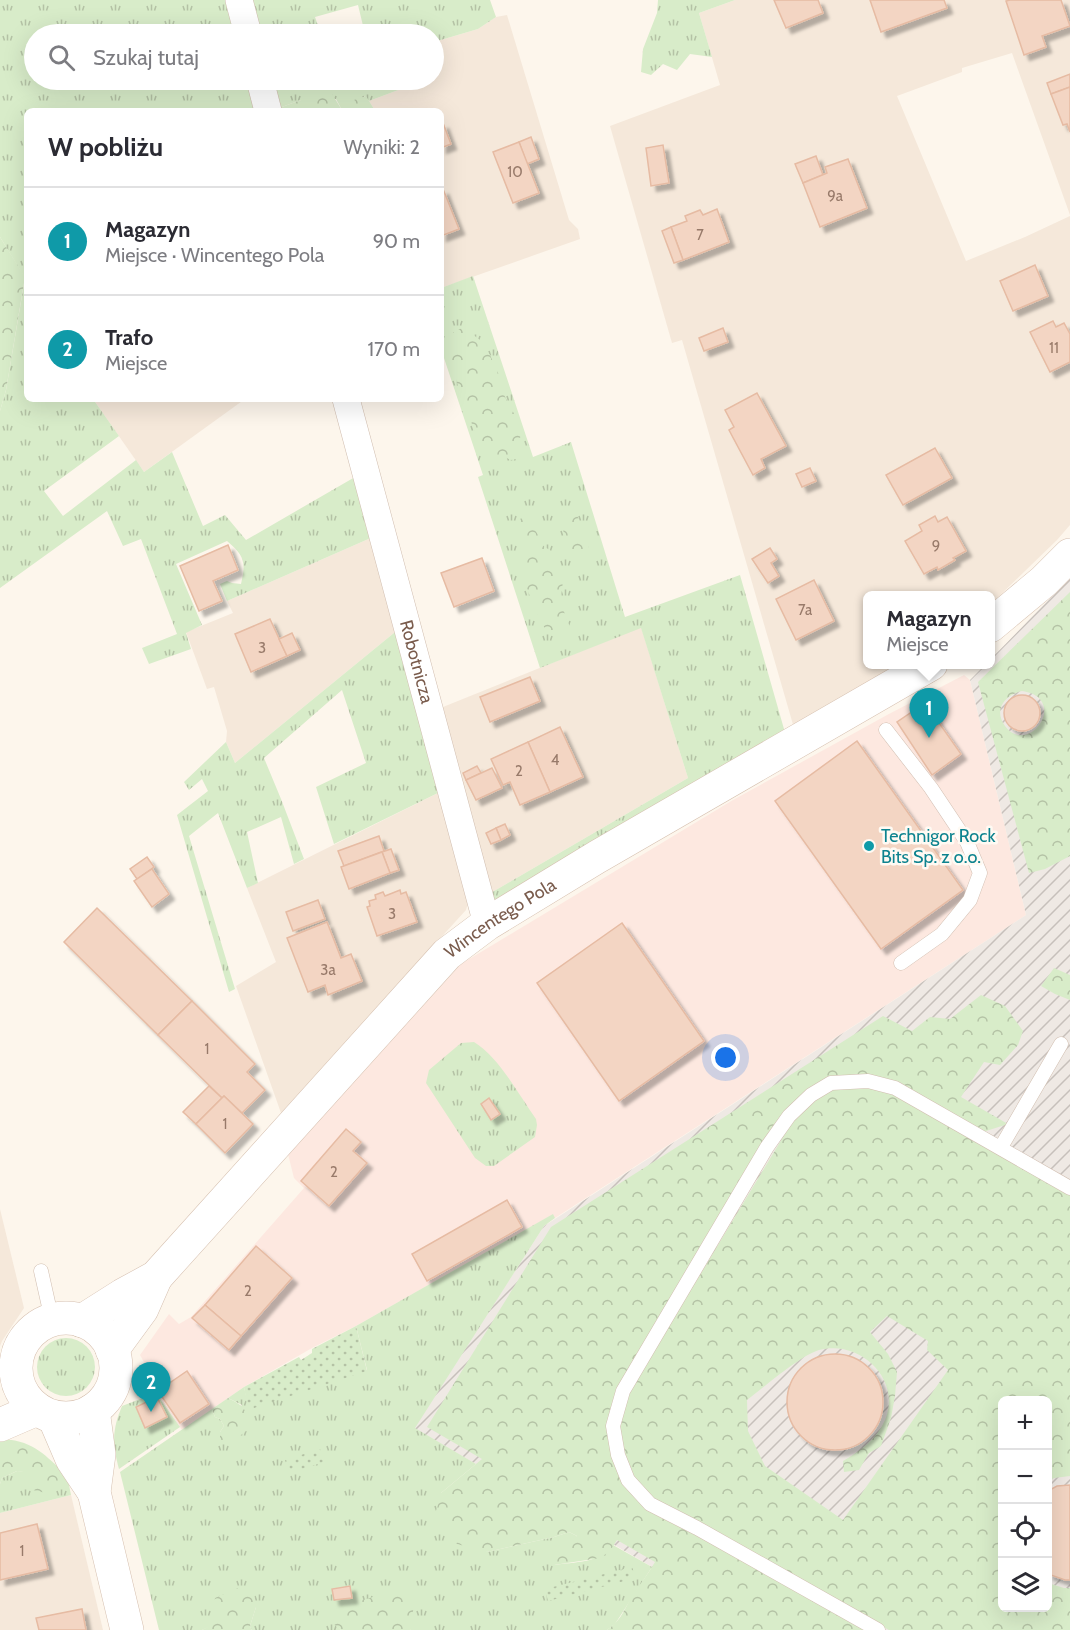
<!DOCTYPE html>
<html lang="pl">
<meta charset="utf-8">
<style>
:root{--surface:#fff;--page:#f7f7f7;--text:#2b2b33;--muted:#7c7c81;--line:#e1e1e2;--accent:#111827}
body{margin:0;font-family:Cabin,sans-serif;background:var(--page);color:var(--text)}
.controls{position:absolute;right:18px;bottom:18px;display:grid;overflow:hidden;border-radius:9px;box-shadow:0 6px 24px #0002}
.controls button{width:54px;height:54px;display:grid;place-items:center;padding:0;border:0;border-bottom:2px solid var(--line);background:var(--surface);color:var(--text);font:30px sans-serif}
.you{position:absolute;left:726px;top:1058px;width:21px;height:21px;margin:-15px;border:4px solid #fff;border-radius:50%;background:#1a73e8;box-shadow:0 0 0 9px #1a73e833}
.badge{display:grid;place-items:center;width:39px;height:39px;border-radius:50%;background:var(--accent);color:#fff;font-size:20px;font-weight:700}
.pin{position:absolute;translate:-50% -50px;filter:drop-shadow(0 2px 3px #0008)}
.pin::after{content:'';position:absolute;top:32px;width:21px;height:18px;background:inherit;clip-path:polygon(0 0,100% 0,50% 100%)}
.popup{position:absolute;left:863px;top:591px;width:132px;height:78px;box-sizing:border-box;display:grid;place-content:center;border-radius:9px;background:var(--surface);filter:drop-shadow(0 2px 4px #0005);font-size:20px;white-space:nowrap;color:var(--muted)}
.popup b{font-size:22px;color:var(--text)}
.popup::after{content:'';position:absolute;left:50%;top:100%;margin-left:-12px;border:12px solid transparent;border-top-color:var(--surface)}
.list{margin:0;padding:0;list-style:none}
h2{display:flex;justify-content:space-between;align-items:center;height:78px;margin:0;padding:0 24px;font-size:26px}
h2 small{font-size:20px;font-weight:400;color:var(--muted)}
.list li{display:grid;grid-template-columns:39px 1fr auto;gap:18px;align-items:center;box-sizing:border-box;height:108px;padding:0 24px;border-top:2px solid var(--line)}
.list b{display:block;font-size:22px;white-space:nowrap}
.list p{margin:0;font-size:20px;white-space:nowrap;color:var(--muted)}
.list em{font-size:20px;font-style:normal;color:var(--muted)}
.icon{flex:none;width:33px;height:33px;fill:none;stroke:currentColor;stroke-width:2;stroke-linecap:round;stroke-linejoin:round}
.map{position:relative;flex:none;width:1070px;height:1630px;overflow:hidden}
.search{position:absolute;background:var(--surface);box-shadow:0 6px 24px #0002;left:24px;top:24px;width:420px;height:66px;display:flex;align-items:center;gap:15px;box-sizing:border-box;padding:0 21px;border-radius:33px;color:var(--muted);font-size:22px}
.panel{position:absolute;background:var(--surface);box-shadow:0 6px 24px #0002;left:24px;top:108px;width:420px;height:294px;border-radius:9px}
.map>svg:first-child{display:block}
.residential{fill:#f5e8da}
.commercial{fill:#fde8e0}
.industrial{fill:url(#industrial-furrows);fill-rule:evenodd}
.grass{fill:url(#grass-tufts)}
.forest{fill:url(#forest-crowns);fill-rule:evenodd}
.garden{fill:url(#garden-dots)}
.building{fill:#f3d5c3;stroke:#e6bba3;stroke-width:1.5;filter:url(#shadow)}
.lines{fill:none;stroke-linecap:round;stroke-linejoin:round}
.lane-casing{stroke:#d1beb0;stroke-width:15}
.street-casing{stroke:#d1beb0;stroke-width:28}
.secondary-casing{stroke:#d6c0b0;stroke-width:34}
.lane{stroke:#fff;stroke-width:14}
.street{stroke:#fff;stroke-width:27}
.secondary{stroke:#fff;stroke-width:33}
.culture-dot{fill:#0f9aa8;stroke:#fffaf3;stroke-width:2}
.labels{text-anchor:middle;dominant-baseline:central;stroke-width:5;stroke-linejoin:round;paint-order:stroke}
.number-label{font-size:15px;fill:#987a6a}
.street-label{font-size:18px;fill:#7a5c4d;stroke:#fffaf3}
.culture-label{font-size:18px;fill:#0d838f;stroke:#fffaf3;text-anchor:start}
</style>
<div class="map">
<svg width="1070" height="1630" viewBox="0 0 1070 1630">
<defs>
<pattern id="industrial-furrows" width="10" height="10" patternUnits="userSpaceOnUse" patternTransform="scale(1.5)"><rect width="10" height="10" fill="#efe9e4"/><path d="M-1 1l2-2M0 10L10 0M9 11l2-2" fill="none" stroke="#c7c0bb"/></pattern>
<pattern id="grass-tufts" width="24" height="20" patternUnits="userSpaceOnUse" patternTransform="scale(1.5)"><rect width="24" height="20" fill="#d8ecc9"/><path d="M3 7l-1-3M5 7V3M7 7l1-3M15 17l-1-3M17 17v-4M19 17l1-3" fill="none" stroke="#b4c2a5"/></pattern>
<pattern id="forest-crowns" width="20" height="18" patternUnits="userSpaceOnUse" patternTransform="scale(1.5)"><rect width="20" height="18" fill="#d8ecc9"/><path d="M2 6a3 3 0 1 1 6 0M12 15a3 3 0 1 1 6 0" fill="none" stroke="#b4c2a5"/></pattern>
<pattern id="garden-dots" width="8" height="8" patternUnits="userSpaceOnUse" patternTransform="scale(1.5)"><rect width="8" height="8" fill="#d8ecc9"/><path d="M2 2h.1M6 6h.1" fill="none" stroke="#b4c2a5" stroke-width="1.8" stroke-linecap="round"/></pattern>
<filter id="shadow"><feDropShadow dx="5.5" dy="5.5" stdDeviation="1.5" flood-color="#0004"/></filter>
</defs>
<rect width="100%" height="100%" fill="#fdf6ec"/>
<g class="residential">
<polygon points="735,0 1070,0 1070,215 1012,53 962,68 962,72 897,96 966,261 1025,237 1070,216 1070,525 1057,540 991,604 990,596 868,596 868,664 906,665 794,728 682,340 672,343 610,126 720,85 699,13"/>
<polygon points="507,15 569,220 578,229 580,239 441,288 441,111 373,111 374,109 369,101 401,89 397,80 434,80 434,42 478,29 496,17"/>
<polygon points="93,399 245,399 144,472"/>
<polygon points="373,537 400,628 235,763 226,742 227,731 214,687 207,689 186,632 233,613 227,601"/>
<polygon points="641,627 688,778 489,894 438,709"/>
<polygon points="442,791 469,900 466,910 281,1113 236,986 276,962 247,888"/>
<polygon points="0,1209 24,1308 2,1341 0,1346"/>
<polygon points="71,1495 103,1630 0,1630 0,1513"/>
</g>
<polygon class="commercial" points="964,675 970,680 1026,915 555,1218 552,1215 356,1326 312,1348 244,1387 182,1430 150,1384 146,1366 140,1355 169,1314 179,1324 191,1317 304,1188 294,1178 288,1154 461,964 733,800 887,715"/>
<path class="industrial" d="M1070,578V1630H760L414,1428L544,1226L1026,915L970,680L985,665L990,664L991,659ZM1002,1400H1048V1608H1002Z"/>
<g class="grass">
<path d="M0,0H229L237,34H34V80H248L255,111H27V399H93L119,436L44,491L63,516L136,460L144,472L172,452L203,526L225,515L246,540L355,477L332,399H336L373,537L227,601L220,584L227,581L232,583L241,584C246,563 245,556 227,541L176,564L202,625L186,633L191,649L149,664L142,648L177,634L141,539L123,546L107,511L0,588V411L6,390L25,278L0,237Z"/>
<polygon points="248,0 490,0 496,17 478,29 434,42 434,34 365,34 358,5 315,17 321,34 257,34"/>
<polygon points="658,0 735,0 699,13 712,57 690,54 677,70 663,64 651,75 641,72 643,49 657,13"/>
<polygon points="270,80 397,80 401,89 369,101 365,96 349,110 342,110 336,99 301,100 279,108"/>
<polygon points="473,276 533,457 571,442 625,617 740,575 784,729 784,734 494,902 489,894 688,778 641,628 540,668 478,477 483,475 441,349 441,288"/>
<polygon points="400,628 444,790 334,844 316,787 366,763 342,690 264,758 281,799 304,859 294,864 281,817 247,832 258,883 247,888 218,813 189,836 235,989 229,992 177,815 208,791 202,779 189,790 184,782 226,742 235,763"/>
<path d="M474,1042C498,1056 519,1095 536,1119L537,1125L535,1137L494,1166H486L475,1158L426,1083L429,1070L461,1043Z"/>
<path d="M553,1214L555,1218L544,1226L415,1428L476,1464L441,1493L487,1552L554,1537L569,1532L577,1536L554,1565C573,1562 602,1563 613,1545L652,1567L615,1624L607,1630H411L410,1629L332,1622L341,1630H252L250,1626L256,1607L202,1630H159L120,1472L212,1409L215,1417L220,1419L224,1426L220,1432V1439L242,1405L228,1398L244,1387L249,1409L367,1370L356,1326Z"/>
<circle cx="66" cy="1367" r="29"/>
<path d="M156,1393L180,1427L119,1469C112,1444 112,1430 122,1406Z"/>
<polygon points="17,1471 67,1475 71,1495 0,1513 0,1484 2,1478"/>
</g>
<g class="forest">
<polygon points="327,86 342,110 349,110 354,100 366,96 374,109 373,111 280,111 279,108 301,100"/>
<polygon points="0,237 25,277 6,390 0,411"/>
<polygon points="463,327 480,340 490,355 499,375 505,397 518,421 521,434 519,442 523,454 521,458 511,460 502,456 491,462 485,457 480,446 457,383 448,345 451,334"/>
<path d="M525,511L533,513L535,530L542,541L541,545L550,550L554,561V573H561C564,585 562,586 561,598C561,606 568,623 572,631C565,633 555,638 549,634C545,632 526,589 525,582L529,575L528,571C521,564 517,557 524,548C516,532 516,525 525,511Z"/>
<path d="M574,512L577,515L589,545L588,557L583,561L575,560C567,548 562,534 563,520Z"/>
<path d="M1070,592V856L1045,869L1029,873L978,682ZM1022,691C1070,698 1029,758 1005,726C993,709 1005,695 1022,691Z"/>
<polygon points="1054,968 1070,975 1070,1000 1055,994 1041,986"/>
<path d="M981,995L1005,1006L1023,1031L1018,1045L1000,1065L984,1062L961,1097L1008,1124L983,1132L931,1102L885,1078L833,1077L784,1113L611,1427L626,1482L868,1630H607C622,1620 624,1609 633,1595C640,1584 648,1574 655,1562L617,1540L610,1551L600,1558L554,1565L545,1554L577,1536L569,1532L554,1537L487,1552L457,1544L436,1511L441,1493L482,1459L427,1427L551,1227L883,1016L912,1031L930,1017L950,1019Z"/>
<path d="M833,1087H869L892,1094L1070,1195V1476L1054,1478L1048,1482V1400H1002V1608H1048V1583L1064,1588H1070V1630H889L700,1524L654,1500L633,1477L623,1453L619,1425L628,1394L794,1119L814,1098ZM887,1316L928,1341L927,1350L948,1370L843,1520L765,1466L748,1431L747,1400C763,1388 801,1355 819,1350C860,1339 902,1379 885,1420C877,1439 860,1451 843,1461L844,1472L859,1470L869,1453L881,1446L891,1418L895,1396L897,1372L888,1354L870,1332Z"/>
<path d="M228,1398C247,1407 248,1411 246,1431L236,1439L225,1442L220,1439V1432L224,1426L220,1419L215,1417L212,1409Z"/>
<path d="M4,1439C36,1442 44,1455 67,1475L58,1487L50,1494L33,1490L30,1473L17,1471L2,1478L0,1484V1442Z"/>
<polygon points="240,1587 254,1593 256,1607 250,1626 252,1630 202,1630 213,1624 212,1621 215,1598"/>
<polygon points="404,1589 416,1595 410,1628 411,1630 341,1630 332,1623 331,1608"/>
</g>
<g class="garden">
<polygon points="356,1326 367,1371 248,1410 244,1387 299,1357 301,1360 312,1353 312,1349"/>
<polygon points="320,1449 324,1462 289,1473 285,1460"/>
<polygon points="632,1567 636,1578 548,1601 545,1589"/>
</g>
<g class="building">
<polygon points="774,0 818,0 823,13 786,28"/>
<polygon points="870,0 944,0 947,8 881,32"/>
<polygon points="1010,0 1061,0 1070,26 1042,36 1046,47 1024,55 1006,1"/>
<polygon points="1070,74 1070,87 1051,94 1047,83"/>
<polygon points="1070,87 1070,132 1067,124 1063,125 1051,94"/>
<polygon points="443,123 451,144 441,148 441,124"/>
<polygon points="531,137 539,159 527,164 519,142"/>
<polygon points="519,142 539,193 513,203 493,152"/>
<polygon points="663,145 669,183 651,186 646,148"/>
<polygon points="816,156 823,175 803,183 795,164"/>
<polygon points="848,159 867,208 820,227 803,183 827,173 825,167"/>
<polygon points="443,189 459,229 441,236 441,190"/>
<polygon points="717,209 729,242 683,260 671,227 687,221 685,216 700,210 703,215"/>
<polygon points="671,227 683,260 674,263 662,231"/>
<polygon points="1035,265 1048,296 1013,311 1000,281"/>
<polygon points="1053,321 1056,327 1064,323 1070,334 1070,362 1050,372 1030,332"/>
<polygon points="723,328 728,342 704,351 699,338"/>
<polygon points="757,393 786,446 761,459 765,468 753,475 729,430 734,427 725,410"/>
<polygon points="935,448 952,478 903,505 886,475"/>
<polygon points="810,468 816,481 802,487 796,474"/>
<polygon points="935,516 938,522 947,517 966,551 953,558 955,560 938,570 937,567 924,574 905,541 922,531 919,525"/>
<polygon points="228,545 238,570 213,581 222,601 199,611 180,566"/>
<polygon points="770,548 777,559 771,563 779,576 768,583 752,559"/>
<polygon points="482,558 494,591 454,607 441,573"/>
<polygon points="814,580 834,621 796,640 776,599"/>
<polygon points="270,619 287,656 251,672 235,634"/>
<polygon points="292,633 300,650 287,656 279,639"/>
<polygon points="530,677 540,701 490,722 480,697"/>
<circle cx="1022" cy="713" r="18"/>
<polygon points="925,703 961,754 932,775 897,722"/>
<polygon points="560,727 583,777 550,792 528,742"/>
<polygon points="857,741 963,890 881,949 775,801"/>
<polygon points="528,742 550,792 520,805 510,782 503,785 491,759"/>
<polygon points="477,766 481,773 466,780 463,773"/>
<polygon points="492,768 502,788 476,800 466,780"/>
<polygon points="505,824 510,835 501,840 496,828"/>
<polygon points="496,828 501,840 491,844 486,833"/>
<polygon points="379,836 384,851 344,866 338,851"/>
<polygon points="391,849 399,870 390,873 382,852"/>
<polygon points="382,852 390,873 349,889 341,867"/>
<polygon points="147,857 154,867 137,879 130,869"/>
<polygon points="152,869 169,894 152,907 134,881"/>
<polygon points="400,890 401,894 406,892 417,922 377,936 367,907 370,906 369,901 376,899 375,895 383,892 385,896"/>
<polygon points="318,900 325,919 293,931 286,912"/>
<polygon points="97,908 192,1001 158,1035 64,942"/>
<polygon points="327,922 341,958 351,954 362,981 328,995 325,985 308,992 287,938"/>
<polygon points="622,923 704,1041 619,1101 537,983"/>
<polygon points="192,1001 255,1064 247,1072 265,1090 242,1113 224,1096 222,1098 158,1035"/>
<polygon points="209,1086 222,1098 196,1124 183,1112"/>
<polygon points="224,1096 253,1124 225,1153 196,1124"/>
<polygon points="489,1098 500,1114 491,1120 481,1104"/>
<polygon points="346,1129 361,1142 353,1151 367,1163 329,1206 301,1181"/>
<polygon points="507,1200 522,1227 427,1281 412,1254"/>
<polygon points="256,1246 292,1278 241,1336 205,1305"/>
<polygon points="205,1305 241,1336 229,1350 192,1318"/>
<circle cx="835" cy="1402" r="48"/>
<polygon points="187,1371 209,1404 180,1423 158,1391"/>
<polygon points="157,1397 167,1417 145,1428 136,1407"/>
<polygon points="1070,1485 1070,1580 1065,1580 1048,1574 1048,1491 1057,1486"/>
<polygon points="37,1524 48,1569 0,1580 0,1533"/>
<polygon points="350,1586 352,1598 334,1600 332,1589"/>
<polygon points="82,1609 86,1630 39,1630 36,1618"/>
</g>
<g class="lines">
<g class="lane-casing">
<g id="lane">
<polyline points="886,730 931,788 967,842 980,873 970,900 942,934 901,963"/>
<polyline points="1001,1147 1061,1044"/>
<polyline points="41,1271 52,1320"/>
<polyline points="878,1630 697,1528 650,1504 628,1480 618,1455 613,1426 623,1391 767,1147 789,1116 811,1095 831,1083 868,1081 895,1088 1070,1188"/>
</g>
</g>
<g class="street-casing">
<g id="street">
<polyline points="239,0 248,34"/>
<polyline points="260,80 268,111"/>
<path id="s1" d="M346,399L487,924"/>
</g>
</g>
<g class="secondary-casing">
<g id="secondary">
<polyline points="990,626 1044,581 1070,555"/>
<circle cx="66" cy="1368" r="50"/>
<path id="s2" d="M82,1321L123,1295L156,1277L447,954L487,924L597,857L931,664"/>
<polyline points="112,1350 142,1309 156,1277"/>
<polyline points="93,1410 99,1454 94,1492 127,1630"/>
<polyline points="54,1417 72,1459 94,1492"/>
<polyline points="0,1425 37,1409"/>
</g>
</g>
<use href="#lane" class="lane"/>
<use href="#street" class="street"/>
<use href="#secondary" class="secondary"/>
</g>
<circle class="culture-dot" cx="869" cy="846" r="6"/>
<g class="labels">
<g class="number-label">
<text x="515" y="172">10</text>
<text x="835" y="196">9a</text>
<text x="700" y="235">7</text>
<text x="1054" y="348">11</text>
<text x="936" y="546">9</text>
<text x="805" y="610">7a</text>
<text x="262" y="648">3</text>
<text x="555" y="760">4</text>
<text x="519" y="771">2</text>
<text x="392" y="914">3</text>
<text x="328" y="970">3a</text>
<text x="207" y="1049">1</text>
<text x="225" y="1124">1</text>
<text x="334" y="1172">2</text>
<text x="248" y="1291">2</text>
<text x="22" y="1551">1</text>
</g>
<g class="street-label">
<text stroke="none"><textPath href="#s1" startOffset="272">Robotnicza</textPath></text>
<text stroke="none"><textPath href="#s2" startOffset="585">Wincentego Pola</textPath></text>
</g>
<g class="culture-label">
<text x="881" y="836">Technigor Rock<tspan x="881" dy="21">Bits Sp. z o.o.</tspan></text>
</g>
</g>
</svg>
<div class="controls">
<button>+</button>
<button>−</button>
<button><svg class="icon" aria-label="locate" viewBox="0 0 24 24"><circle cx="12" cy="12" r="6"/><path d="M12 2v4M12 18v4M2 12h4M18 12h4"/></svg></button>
<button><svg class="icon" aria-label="layers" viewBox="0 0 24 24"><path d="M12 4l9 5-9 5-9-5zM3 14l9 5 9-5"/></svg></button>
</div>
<div class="you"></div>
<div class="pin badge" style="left:929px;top:738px;background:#0f9aa8">1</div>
<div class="popup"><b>Magazyn</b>Miejsce</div>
<div class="pin badge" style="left:151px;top:1412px;background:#0f9aa8">2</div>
<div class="search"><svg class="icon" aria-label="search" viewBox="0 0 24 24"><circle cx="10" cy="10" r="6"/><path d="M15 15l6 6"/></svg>Szukaj tutaj</div>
<section class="panel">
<h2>W pobliżu<small>Wyniki: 2</small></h2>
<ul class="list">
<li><span class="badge" style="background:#0f9aa8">1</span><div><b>Magazyn</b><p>Miejsce · Wincentego Pola</p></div><em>90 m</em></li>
<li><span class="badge" style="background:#0f9aa8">2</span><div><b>Trafo</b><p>Miejsce</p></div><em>170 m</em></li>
</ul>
</section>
</div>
